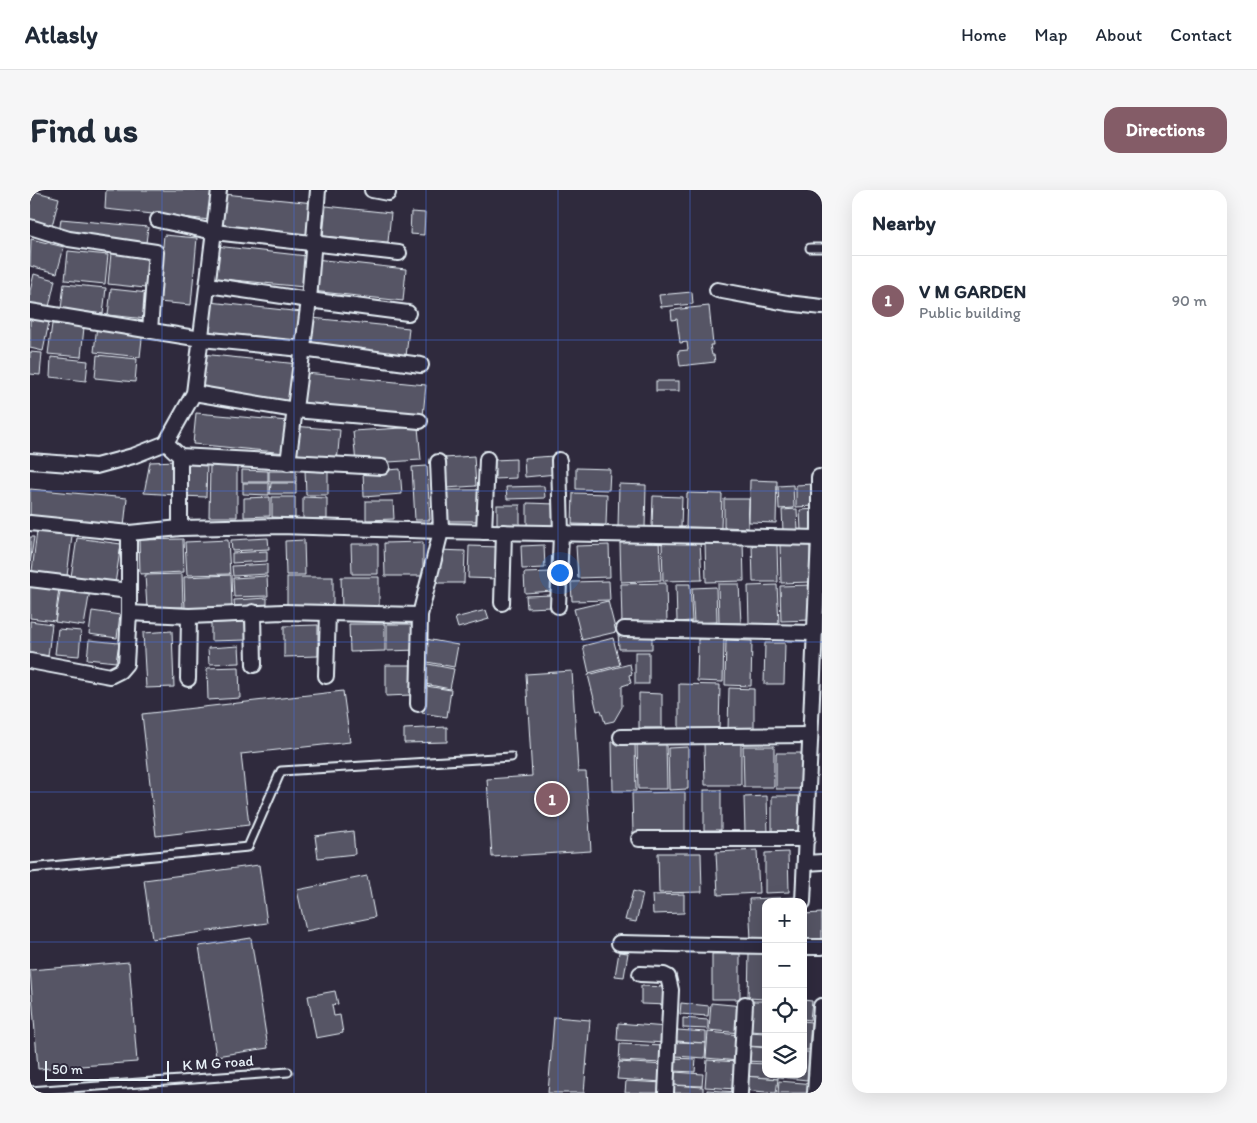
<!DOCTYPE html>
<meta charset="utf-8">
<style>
:root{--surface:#fff;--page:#f6f6f7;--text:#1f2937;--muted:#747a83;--line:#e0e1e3;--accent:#845c67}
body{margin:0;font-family:Itim,sans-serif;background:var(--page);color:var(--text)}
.controls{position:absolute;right:15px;bottom:15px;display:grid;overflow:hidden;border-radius:10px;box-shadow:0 5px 20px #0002}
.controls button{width:45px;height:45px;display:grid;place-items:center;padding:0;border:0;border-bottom:1px solid var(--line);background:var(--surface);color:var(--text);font:25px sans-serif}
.scale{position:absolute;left:15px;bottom:12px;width:124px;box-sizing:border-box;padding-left:5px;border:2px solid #e8f1f8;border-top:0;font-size:14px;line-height:18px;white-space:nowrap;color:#e8f1f8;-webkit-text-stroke:4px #2f2a3d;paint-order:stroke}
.you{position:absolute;left:529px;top:382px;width:18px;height:18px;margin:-12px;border:4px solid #fff;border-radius:50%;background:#1a73e8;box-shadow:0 0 0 8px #1a73e833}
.badge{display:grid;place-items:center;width:32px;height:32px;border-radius:50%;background:var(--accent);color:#fff;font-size:16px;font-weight:700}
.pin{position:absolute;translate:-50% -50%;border:2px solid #fff;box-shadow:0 1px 5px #0006}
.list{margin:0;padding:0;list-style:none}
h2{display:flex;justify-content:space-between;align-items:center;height:65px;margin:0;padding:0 20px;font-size:21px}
h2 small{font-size:16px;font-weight:400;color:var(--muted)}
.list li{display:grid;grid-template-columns:32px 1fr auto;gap:15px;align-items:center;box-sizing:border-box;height:90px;padding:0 20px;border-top:1px solid var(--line)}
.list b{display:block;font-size:19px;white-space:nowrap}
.list p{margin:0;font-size:16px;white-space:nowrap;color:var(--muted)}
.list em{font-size:16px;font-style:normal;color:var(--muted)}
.icon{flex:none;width:28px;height:28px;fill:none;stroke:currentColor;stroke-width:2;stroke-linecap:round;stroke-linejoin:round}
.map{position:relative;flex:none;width:792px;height:903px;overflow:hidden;border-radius:15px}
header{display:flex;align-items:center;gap:30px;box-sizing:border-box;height:70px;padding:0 25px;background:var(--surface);border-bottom:1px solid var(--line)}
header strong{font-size:24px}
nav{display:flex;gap:28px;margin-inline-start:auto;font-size:18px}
.intro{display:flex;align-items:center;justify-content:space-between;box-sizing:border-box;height:120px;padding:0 30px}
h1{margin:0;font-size:35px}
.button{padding:12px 22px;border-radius:15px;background:var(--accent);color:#fff;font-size:18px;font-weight:700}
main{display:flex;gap:30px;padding:0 30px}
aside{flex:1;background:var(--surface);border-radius:15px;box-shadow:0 5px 20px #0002}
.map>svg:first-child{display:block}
.building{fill:#575565;stroke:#e8f1f8}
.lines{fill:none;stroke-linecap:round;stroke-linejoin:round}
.lane-casing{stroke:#e8f1f8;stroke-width:11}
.street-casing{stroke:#e8f1f8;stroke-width:18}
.lane{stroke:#2f2a3d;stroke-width:7}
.street{stroke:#2f2a3d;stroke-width:14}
.grid{fill:none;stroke:#466fde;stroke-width:1;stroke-opacity:0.55}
.labels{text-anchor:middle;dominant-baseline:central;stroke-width:4;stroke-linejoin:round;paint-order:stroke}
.street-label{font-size:15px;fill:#e8f1f8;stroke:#2f2a3d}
</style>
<header>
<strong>Atlasly</strong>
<nav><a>Home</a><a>Map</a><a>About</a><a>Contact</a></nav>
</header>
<div class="intro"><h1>Find us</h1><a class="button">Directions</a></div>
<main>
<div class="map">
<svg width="792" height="903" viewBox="0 0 792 903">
<rect width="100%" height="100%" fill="#2f2a3d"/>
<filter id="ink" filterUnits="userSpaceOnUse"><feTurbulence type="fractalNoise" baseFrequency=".02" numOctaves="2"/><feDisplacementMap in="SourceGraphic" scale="10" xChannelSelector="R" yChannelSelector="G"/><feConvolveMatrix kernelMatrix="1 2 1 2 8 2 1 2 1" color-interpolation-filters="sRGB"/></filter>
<g filter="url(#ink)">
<g class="building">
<polygon points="76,0 183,0 180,30 75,19"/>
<polygon points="3,1 29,8 21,40 0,34 0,13"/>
<polygon points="194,4 284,13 281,45 191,36"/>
<polygon points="296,16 361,23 358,52 293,46"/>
<polygon points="381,22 395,23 394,45 380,44"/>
<polygon points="31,29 118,37 116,53 29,44"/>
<polygon points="134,45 167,48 161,115 128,112"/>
<polygon points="1,49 34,57 27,83 0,76"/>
<polygon points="186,56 277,66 274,97 183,88"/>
<polygon points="38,61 78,65 75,94 35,90"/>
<polygon points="81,63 118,66 115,98 78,94"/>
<polygon points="285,69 376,79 373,111 282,101"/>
<polygon points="4,84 25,90 19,117 0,113 0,101"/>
<polygon points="34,94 76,98 73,124 31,119"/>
<polygon points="81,99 118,103 116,129 78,125"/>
<polygon points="662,102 663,114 631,117 629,105"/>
<polygon points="180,112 272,122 269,153 177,144"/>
<polygon points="679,116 683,155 680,155 682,165 684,165 685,172 650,176 648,161 658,160 657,152 650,153 647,129 642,130 641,120"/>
<polygon points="0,128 19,132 13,161 0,158"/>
<polygon points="282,128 379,138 376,167 279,158"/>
<polygon points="22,134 54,137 51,167 18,164"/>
<polygon points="67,135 113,140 110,167 64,162"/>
<polygon points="0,162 12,163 10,185 0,184"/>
<polygon points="172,164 268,174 265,212 168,202"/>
<polygon points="67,165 107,169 105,192 65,188"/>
<polygon points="21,167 58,171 56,191 20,187"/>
<polygon points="276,183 396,195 393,226 273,214"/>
<rect x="626" y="191" width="23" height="10"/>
<polygon points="166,223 258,231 256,263 163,254"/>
<polygon points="264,236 310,240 307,273 261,269"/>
<polygon points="388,237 391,270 326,274 323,241"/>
<polygon points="444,266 446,296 416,298 414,268"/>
<polygon points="524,266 526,284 495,287 494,268"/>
<polygon points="486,269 486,288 465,289 464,270"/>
<polygon points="148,271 147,305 114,303 120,272"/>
<polygon points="151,273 177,274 176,307 151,306"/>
<polygon points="180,275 207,275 207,327 179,327"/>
<polygon points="397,276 400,330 385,330 382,277"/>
<polygon points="546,278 580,279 579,300 546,299"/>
<polygon points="370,279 372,304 334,307 333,282"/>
<polygon points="212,280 238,281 238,292 212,292"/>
<polygon points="275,280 298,280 298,305 276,305"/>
<rect x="239" y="281" width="27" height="11"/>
<polygon points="720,290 747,291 746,333 719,332"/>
<polygon points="213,293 239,293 239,305 213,304"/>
<polygon points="241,293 266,293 266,304 240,304"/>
<polygon points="589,294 616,295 615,339 588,338"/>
<polygon points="784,294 785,316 766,317 766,295"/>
<polygon points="763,295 764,318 749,319 748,296"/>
<polygon points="514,296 515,308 477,309 476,297"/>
<polygon points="0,299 97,308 94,337 0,329"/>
<polygon points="416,300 451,300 451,331 417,331"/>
<polygon points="543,303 577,304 576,335 542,334"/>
<polygon points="657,303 692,304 691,338 656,337"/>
<polygon points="623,306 652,307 651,338 622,337"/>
<polygon points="240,307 240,326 214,327 214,308"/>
<polygon points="242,307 265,307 265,328 242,327"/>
<polygon points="273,307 297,308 297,329 273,329"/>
<polygon points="694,309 719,309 718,338 694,337"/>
<polygon points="336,311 363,311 364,329 336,330"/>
<polygon points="497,313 526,314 525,337 497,337"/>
<rect x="467" y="315" width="23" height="22"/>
<polygon points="767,319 768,340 753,341 752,320"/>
<polygon points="786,319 786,341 771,341 770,320"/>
<polygon points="7,341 42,346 37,386 2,381"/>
<polygon points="0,347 4,347 0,374"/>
<polygon points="47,348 91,354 85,394 41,387"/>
<polygon points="238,348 239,359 202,361 201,350"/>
<polygon points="153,349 154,382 110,384 109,350"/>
<polygon points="198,350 200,384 157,385 155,352"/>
<polygon points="274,350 275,385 256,385 255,351"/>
<polygon points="713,350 714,391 676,392 675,351"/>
<polygon points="629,351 631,390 591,392 590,353"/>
<polygon points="670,351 672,390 633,391 632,353"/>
<polygon points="393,352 393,386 355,386 354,353"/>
<polygon points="321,354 348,354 348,384 322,384"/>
<polygon points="780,354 780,392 751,393 750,355"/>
<polygon points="514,355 515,378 492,379 491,356"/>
<polygon points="579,355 580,387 548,388 546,356"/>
<polygon points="722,355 747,355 748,392 723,392"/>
<polygon points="439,356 470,357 469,389 438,388"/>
<polygon points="408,360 435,361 434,393 407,393"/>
<polygon points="237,361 237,371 202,373 202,363"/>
<polygon points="237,374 237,384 203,386 202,376"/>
<polygon points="521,382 522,401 495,403 494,383"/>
<polygon points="152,384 153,417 117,418 115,385"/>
<polygon points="201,385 202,418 155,420 154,387"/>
<polygon points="237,386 238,406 204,407 203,388"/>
<rect x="257" y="387" width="46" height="31"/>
<polygon points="311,387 349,387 349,419 312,420"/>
<polygon points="579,391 580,410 542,411 541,392"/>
<polygon points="636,393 637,433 592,435 591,394"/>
<polygon points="646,394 660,394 662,431 647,432"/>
<polygon points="688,394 709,394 711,433 689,433"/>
<polygon points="0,395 29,398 25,431 0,428"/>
<polygon points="747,395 749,434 719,434 718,396"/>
<polygon points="781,395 782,430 751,431 750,396"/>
<polygon points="31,396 60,400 54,436 25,432"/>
<polygon points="686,397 687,432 664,433 662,398"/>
<polygon points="522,405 522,417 497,418 496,406"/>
<polygon points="237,408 237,418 205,420 204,410"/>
<polygon points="578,411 586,442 552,450 544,419"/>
<polygon points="456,420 459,429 428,438 425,428"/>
<polygon points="62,421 90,425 87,448 59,444"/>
<polygon points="0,431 22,434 18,466 0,463"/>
<polygon points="215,432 216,450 181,451 181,433"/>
<polygon points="319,434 355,434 355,461 320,462"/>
<polygon points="357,434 388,434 388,460 357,461"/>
<polygon points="288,435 288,466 254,467 254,436"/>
<polygon points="28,439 51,441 49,466 25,464"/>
<polygon points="142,441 144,497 116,498 113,443"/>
<polygon points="588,442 622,442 622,459 589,459"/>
<polygon points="583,448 590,475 559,483 553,456"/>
<polygon points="396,449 428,455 424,477 392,471"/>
<polygon points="668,449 694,449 693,492 667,491"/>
<polygon points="59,450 89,453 86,472 57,469"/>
<polygon points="696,450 722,451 721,496 695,495"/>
<polygon points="735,453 755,453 754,494 734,494"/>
<polygon points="209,456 210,473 179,474 178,458"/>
<rect x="605" y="462" width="14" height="32"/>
<polygon points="393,473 424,479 420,499 390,493"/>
<polygon points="600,474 602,484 599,485 601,493 592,496 592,517 584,531 575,533 571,520 567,521 558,485"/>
<polygon points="356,475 381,475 381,505 356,506"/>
<polygon points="209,477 210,508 178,510 177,478"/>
<polygon points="542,481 548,582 556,582 561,661 462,667 457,589 502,586 496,484"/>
<polygon points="649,494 690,495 689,541 649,540"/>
<polygon points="396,496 421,500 417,527 392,523"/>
<polygon points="699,498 724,499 724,541 698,540"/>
<polygon points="313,501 320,552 211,564 219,635 126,646 112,524"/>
<polygon points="609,503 632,504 632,538 609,538"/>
<polygon points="417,537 417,552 374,553 374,539"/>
<polygon points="582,552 605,552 606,601 583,601"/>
<polygon points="607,552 636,552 637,599 608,599"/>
<polygon points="674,553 711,553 711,595 675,595"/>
<polygon points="713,556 744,556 744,597 714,597"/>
<polygon points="658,557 658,599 639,600 638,558"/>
<polygon points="746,563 771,563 772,599 746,599"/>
<rect x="674" y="600" width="17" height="40"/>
<polygon points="655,602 655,642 603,643 602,603"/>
<polygon points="737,606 738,643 715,643 714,607"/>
<polygon points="742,606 771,606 772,642 742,643"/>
<polygon points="323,641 325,664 288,668 285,646"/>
<polygon points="727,660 729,703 688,705 686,662"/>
<polygon points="758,662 759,702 735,703 735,663"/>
<polygon points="628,663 671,663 672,702 629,703"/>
<polygon points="229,675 237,733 122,749 114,690"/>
<polygon points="337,686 345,727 276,741 267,700"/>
<polygon points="603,701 613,704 606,732 595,730"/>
<polygon points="654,704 654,723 623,724 622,705"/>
<polygon points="766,707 766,712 736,712 736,750 721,750 719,709"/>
<polygon points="792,723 792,750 774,751 773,724"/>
<polygon points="221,748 238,858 186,866 169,756"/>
<polygon points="589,762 598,763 594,787 585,786"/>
<polygon points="719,763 736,763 736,809 718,808"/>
<rect x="682" y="764" width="28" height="45"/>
<polygon points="99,772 107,872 8,879 0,780"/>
<polygon points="611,796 639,797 639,815 611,814"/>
<polygon points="305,801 308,814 302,815 304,826 310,825 313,843 286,848 278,806"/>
<polygon points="773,810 782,811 780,830 773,829"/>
<polygon points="720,811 736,811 736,842 718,841"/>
<polygon points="651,813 679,816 678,826 650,824"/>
<polygon points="681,813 713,816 710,843 679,840"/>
<polygon points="524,827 560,830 554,903 518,903"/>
<polygon points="653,828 678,830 678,839 653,838"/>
<polygon points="773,831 781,832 779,860 773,860"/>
<polygon points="588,833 636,837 635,853 587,850"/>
<polygon points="647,840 676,842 676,853 646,851"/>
<polygon points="678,842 710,845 708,871 676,868"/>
<polygon points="717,842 736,843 736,857 716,856"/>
<polygon points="646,852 676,853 675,868 645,866"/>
<polygon points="590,854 634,856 633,873 589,871"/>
<polygon points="716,856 736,858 736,872 715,871"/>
<polygon points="773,862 779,862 777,890 748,887 748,884 773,884"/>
<polygon points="643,868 666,869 665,882 643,881"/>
<polygon points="677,870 708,872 706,899 675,897"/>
<polygon points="589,872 634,875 633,892 587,889"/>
<polygon points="716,873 736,874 736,884 748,884 748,889 716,886"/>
<polygon points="644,882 673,884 672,896 644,895"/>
<polygon points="715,886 748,889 746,903 714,900"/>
<polygon points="596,891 634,893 633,903 595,903"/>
<polygon points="749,891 785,894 784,903 748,903"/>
<polygon points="642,895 673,897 673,903 641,903"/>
<polygon points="677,900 708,902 708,903 677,903"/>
</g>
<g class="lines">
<g class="lane-casing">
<g id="lane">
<polyline points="780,58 792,58"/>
<polyline points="0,678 218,657 251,581 481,567"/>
<polyline points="0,901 258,882"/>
</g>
</g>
<g class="street-casing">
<g id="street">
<polyline points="342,0 358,3"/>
<polyline points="128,30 184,42 369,63"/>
<polyline points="0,37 39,49 126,62 120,140"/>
<polyline points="178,95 279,110 378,123"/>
<polyline points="687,100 757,113 792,117"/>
<polyline points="0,121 171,149 272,159 391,175"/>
<polyline points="164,203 265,220 390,231"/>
<polyline points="136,253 150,266 352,277"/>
<polyline points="0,271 66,276 103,266 136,253 164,203 189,0"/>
<polyline points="258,273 279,110 288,0"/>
<polyline points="0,333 99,343"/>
<polyline points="150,338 150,266"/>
<polyline points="454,342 457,269"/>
<polyline points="0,389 99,401"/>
<polyline points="472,413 474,342"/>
<polyline points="528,416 531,344 529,270"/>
<polyline points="223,422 224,475"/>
<polyline points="99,423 159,426 253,422 390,425"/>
<polyline points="594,439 784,443"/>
<polyline points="0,471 80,486 90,481 96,474 99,423 99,343 150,338 250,336 411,341 789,348"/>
<polyline points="296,486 298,423"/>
<polyline points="158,489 159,426"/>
<polyline points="388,514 390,425 411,341 408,272"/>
<polyline points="591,547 780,545"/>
<polyline points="609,649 777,649"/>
<polyline points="776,673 792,672"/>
<polyline points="773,712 789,348 789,287"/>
<polyline points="589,753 736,756"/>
<polyline points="773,757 792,757"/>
<polyline points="610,784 634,785 638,787 641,800 636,903"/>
<polyline points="710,903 715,814"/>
<polyline points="785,903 791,816"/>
</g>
</g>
<use href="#lane" class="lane"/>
<use href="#street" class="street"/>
</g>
</g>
<path class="grid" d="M132,0V903M264,0V903M396,0V903M528,0V903M660,0V903M0,150H792M0,301H792M0,452H792M0,602H792M0,752H736M773,752H792"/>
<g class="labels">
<g class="street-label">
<text transform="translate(188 873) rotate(-4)">K M G road</text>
</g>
</g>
</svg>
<div class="controls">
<button>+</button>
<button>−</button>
<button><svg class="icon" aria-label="locate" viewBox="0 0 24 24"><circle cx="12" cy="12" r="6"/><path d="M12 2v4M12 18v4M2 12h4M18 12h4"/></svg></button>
<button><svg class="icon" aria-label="layers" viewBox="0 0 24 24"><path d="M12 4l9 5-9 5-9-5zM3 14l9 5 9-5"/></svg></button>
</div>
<div class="scale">50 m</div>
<div class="you"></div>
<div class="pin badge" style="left:522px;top:609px">1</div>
</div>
<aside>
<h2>Nearby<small></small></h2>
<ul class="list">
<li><span class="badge">1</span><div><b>V M GARDEN</b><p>Public building</p></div><em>90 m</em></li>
</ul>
</aside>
</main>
